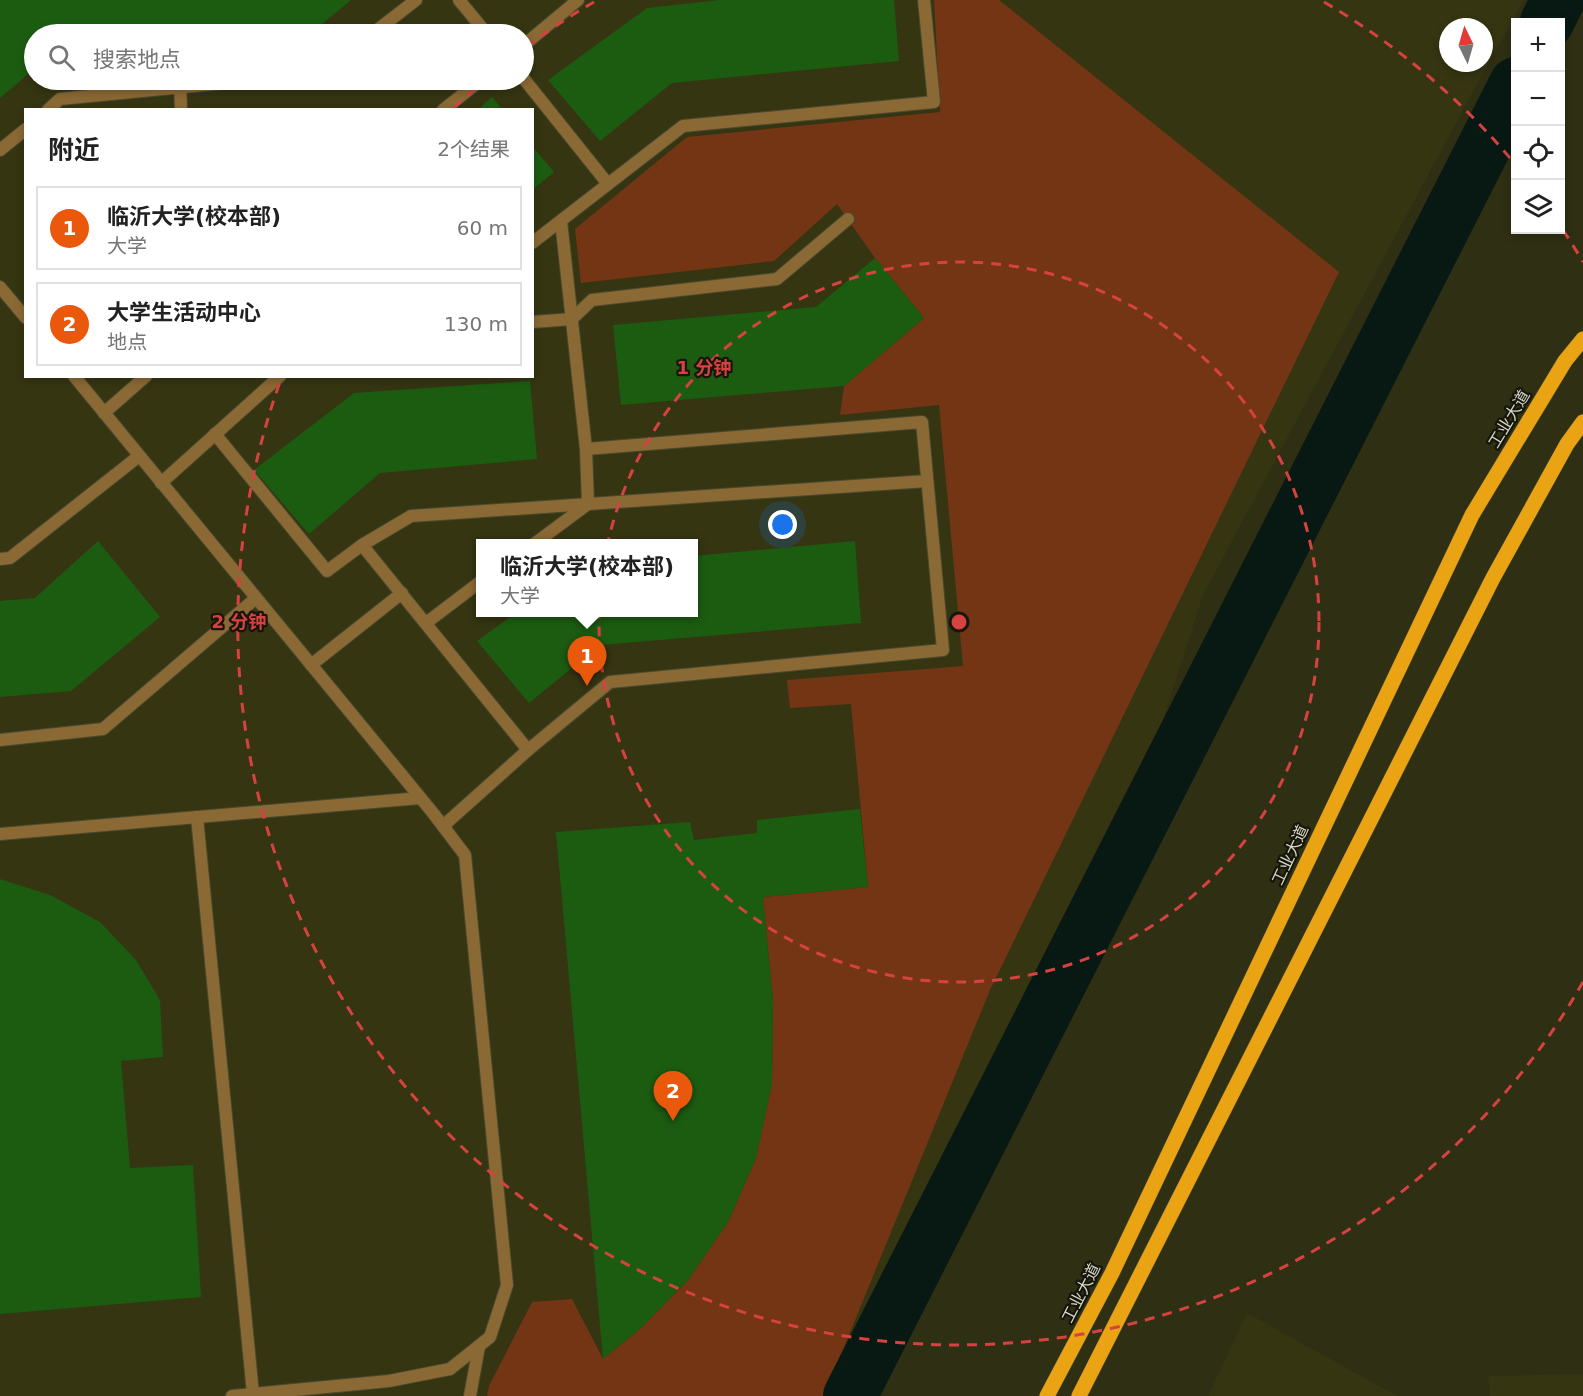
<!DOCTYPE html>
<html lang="zh">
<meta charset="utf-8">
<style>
:root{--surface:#fff;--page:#f2f2f2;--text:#222;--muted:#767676;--line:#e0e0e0;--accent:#ea580c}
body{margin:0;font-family:"DejaVu Sans","Noto Sans SC",sans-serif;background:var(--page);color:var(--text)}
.controls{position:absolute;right:18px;top:18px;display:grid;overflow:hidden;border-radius:0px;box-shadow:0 3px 9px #0003}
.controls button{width:54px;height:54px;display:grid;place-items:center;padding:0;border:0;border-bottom:2px solid var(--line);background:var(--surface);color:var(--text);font:30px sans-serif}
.compass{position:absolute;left:1439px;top:18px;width:54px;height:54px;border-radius:50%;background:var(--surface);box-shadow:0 3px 9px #0003;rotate:355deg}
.you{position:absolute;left:783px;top:525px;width:21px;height:21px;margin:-15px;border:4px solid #fff;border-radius:50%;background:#1a73e8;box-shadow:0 0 0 9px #1a73e833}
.badge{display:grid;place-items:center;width:39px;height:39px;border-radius:50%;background:var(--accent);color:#fff;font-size:20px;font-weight:700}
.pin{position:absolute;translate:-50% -50px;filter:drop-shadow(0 2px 3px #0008)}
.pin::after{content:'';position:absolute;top:32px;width:21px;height:18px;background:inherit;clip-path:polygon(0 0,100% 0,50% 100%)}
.popup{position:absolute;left:476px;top:539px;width:222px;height:78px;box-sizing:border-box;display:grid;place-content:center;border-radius:0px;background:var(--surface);filter:drop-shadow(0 2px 4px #0005);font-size:20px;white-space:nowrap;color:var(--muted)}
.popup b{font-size:22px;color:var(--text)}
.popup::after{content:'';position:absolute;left:50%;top:100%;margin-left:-12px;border:12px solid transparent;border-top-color:var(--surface)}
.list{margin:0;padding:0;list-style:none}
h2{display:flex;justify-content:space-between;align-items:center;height:78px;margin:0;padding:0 24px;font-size:26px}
h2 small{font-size:20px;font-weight:400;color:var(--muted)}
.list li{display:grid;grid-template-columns:39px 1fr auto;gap:18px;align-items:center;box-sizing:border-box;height:84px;margin:0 12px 12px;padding:0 12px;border:2px solid var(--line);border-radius:0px}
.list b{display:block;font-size:22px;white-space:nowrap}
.list p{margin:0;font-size:20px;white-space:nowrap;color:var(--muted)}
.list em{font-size:20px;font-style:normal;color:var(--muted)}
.icon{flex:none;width:33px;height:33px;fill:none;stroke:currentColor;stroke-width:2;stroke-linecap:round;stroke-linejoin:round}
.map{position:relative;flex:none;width:1583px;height:1396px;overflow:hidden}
.search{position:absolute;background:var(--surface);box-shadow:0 3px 9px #0003;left:24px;top:24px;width:510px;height:66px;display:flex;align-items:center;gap:15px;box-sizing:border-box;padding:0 21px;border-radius:33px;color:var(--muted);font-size:22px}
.panel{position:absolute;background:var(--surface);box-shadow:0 3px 9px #0003;left:24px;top:108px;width:510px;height:270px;border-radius:0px}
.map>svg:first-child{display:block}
.built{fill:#353512;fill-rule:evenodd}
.green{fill:#743515}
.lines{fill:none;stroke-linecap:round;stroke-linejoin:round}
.river{stroke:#081914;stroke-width:54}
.building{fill:#1c5c11}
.service-casing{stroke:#4a4a31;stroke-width:14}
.minor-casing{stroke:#4a4a31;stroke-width:14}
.primary-casing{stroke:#4a4a31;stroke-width:16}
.service{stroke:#8b6934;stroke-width:12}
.minor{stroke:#8b6934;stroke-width:12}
.primary{stroke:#e9a313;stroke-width:15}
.ring{fill:none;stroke:#d64240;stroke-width:3;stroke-dasharray:10 8}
.labels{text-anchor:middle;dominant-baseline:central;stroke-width:4.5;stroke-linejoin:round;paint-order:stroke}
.street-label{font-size:16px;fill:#d6d7c7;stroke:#16160b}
.centre{fill:#d64240;stroke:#16160b;stroke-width:3}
.ring-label{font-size:18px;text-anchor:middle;font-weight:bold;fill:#d64240;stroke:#16160b;stroke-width:4.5;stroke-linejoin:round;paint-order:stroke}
</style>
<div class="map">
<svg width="1583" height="1396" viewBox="0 0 1583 1396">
<rect width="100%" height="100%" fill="#2f2f14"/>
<g class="built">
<path d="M0,0H1524L1471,95L1203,595L1145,777L831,1396H0ZM1448,27H1484V63H1448ZM34,34H524V80H34ZM26,110H532V376H26ZM480,544H694V612H480Z"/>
<polygon points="1247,1313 1397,1396 1208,1396"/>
<polygon points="1583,1374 1583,1396 1490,1396 1488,1376"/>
</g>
<polygon class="green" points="934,0 999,0 1339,272 990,990 824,1396 487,1396 489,1386 532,1302 572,1299 603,1359 641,1328 688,1280 728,1222 756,1158 772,1083 773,1001 763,897 868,887 851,704 790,708 787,680 963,666 939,405 840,415 844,386 924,318 875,258 837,204 774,261 581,283 575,229 687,137 940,112"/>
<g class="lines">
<g class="river">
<polyline points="1547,22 1558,0"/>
<polyline points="850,1396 1516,84"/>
</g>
</g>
<g class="building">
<polygon points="0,0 351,0 310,34 34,34 34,69 0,98"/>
<polygon points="720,0 894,0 899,61 672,83 600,141 548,80 647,8"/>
<polygon points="492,97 503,110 478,110"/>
<polygon points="532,146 554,172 532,190"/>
<polygon points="875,258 924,318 844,386 621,405 613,325 816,307"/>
<polygon points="530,381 537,459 380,473 309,534 254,470 354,393"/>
<polygon points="98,541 160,617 71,691 0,697 0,601 35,598"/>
<polygon points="855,541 861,623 600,645 529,703 477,641 517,612 694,612 694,556"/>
<polygon points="860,809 868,887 763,897 773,1001 772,1083 756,1158 728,1222 688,1280 641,1328 603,1359 556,832 690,822 694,840 757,833 757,820"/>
<polygon points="0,879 50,895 100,922 136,960 160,1000 163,1057 121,1061 130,1168 193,1165 201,1297 0,1314"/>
</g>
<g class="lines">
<g class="service-casing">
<g id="service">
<polyline points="459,0 487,34"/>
<polyline points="372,34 416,0"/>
<polyline points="524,45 578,0"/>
<polyline points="524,79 608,184"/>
<polyline points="180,81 181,110"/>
<polyline points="48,110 60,99 255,80"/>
<polyline points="443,110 481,80"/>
<polyline points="0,150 26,129"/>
<polyline points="532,243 683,126 934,102 924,0"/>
<polyline points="532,322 572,319 592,300 777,279 848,219"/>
<polyline points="104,413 146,376"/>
<polyline points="215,434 327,571 362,545 528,750 443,826"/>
<polyline points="161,483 280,376"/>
<polyline points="534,544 588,504 586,449"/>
<polyline points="362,545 411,516 927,481"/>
<polyline points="0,559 10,558 139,456"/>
<polyline points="426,623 480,582"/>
<polyline points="311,665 402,593"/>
<polyline points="0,740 103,729 256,598"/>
<polyline points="528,750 610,682 943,650 922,422 586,449 561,221"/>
<polyline points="197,817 253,1394"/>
<polyline points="0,834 420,798"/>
<polyline points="470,1396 479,1346"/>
</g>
</g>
<g class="minor-casing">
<g id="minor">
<polyline points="0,287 26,318"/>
<polyline points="74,376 433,813 465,855 507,1285 490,1337 450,1369 389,1381 232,1396"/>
</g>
</g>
<g class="primary-casing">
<g id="primary">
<polyline points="1047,1396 1112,1273 1472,515 1565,361 1583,339"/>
<polyline points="1079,1396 1493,578 1567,444 1583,422"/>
</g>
</g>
<use href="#service" class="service"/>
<use href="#minor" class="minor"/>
<use href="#primary" class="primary"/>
</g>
<g class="ring">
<circle cx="959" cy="622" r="360"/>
<path d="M1583 982A720 720 0 0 1 280 382M454 108A720 720 0 0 1 482 83M526 47A720 720 0 0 1 594 2M1324 2A720 720 0 0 1 1515 164M1563 230A720 720 0 0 1 1583 262"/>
</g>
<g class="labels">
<g class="street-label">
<text transform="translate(1509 419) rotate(-59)">工业大道</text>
<text transform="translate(1290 855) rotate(-65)">工业大道</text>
<text transform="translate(1081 1293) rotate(-63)">工业大道</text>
</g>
</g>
<circle cx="959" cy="622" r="9" class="centre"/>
<g class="ring-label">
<text x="704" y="374">1 分钟</text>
<text x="239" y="628">2 分钟</text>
</g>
</svg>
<div class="controls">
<button>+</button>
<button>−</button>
<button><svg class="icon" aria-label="locate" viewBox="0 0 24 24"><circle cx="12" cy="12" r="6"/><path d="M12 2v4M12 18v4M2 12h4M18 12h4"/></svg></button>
<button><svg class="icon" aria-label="layers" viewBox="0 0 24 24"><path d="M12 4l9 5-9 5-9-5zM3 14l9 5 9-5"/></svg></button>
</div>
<svg class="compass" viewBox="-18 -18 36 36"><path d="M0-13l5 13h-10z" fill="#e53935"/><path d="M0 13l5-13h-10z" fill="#767676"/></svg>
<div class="you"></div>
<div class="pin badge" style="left:587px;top:686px">1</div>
<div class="popup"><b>临沂大学(校本部)</b>大学</div>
<div class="pin badge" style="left:673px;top:1121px">2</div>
<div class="search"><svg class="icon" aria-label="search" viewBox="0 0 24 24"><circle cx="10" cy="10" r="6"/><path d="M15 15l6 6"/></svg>搜索地点</div>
<section class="panel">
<h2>附近<small>2个结果</small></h2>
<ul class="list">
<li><span class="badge">1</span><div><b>临沂大学(校本部)</b><p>大学</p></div><em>60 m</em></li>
<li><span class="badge">2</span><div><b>大学生活动中心</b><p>地点</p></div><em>130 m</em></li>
</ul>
</section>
</div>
